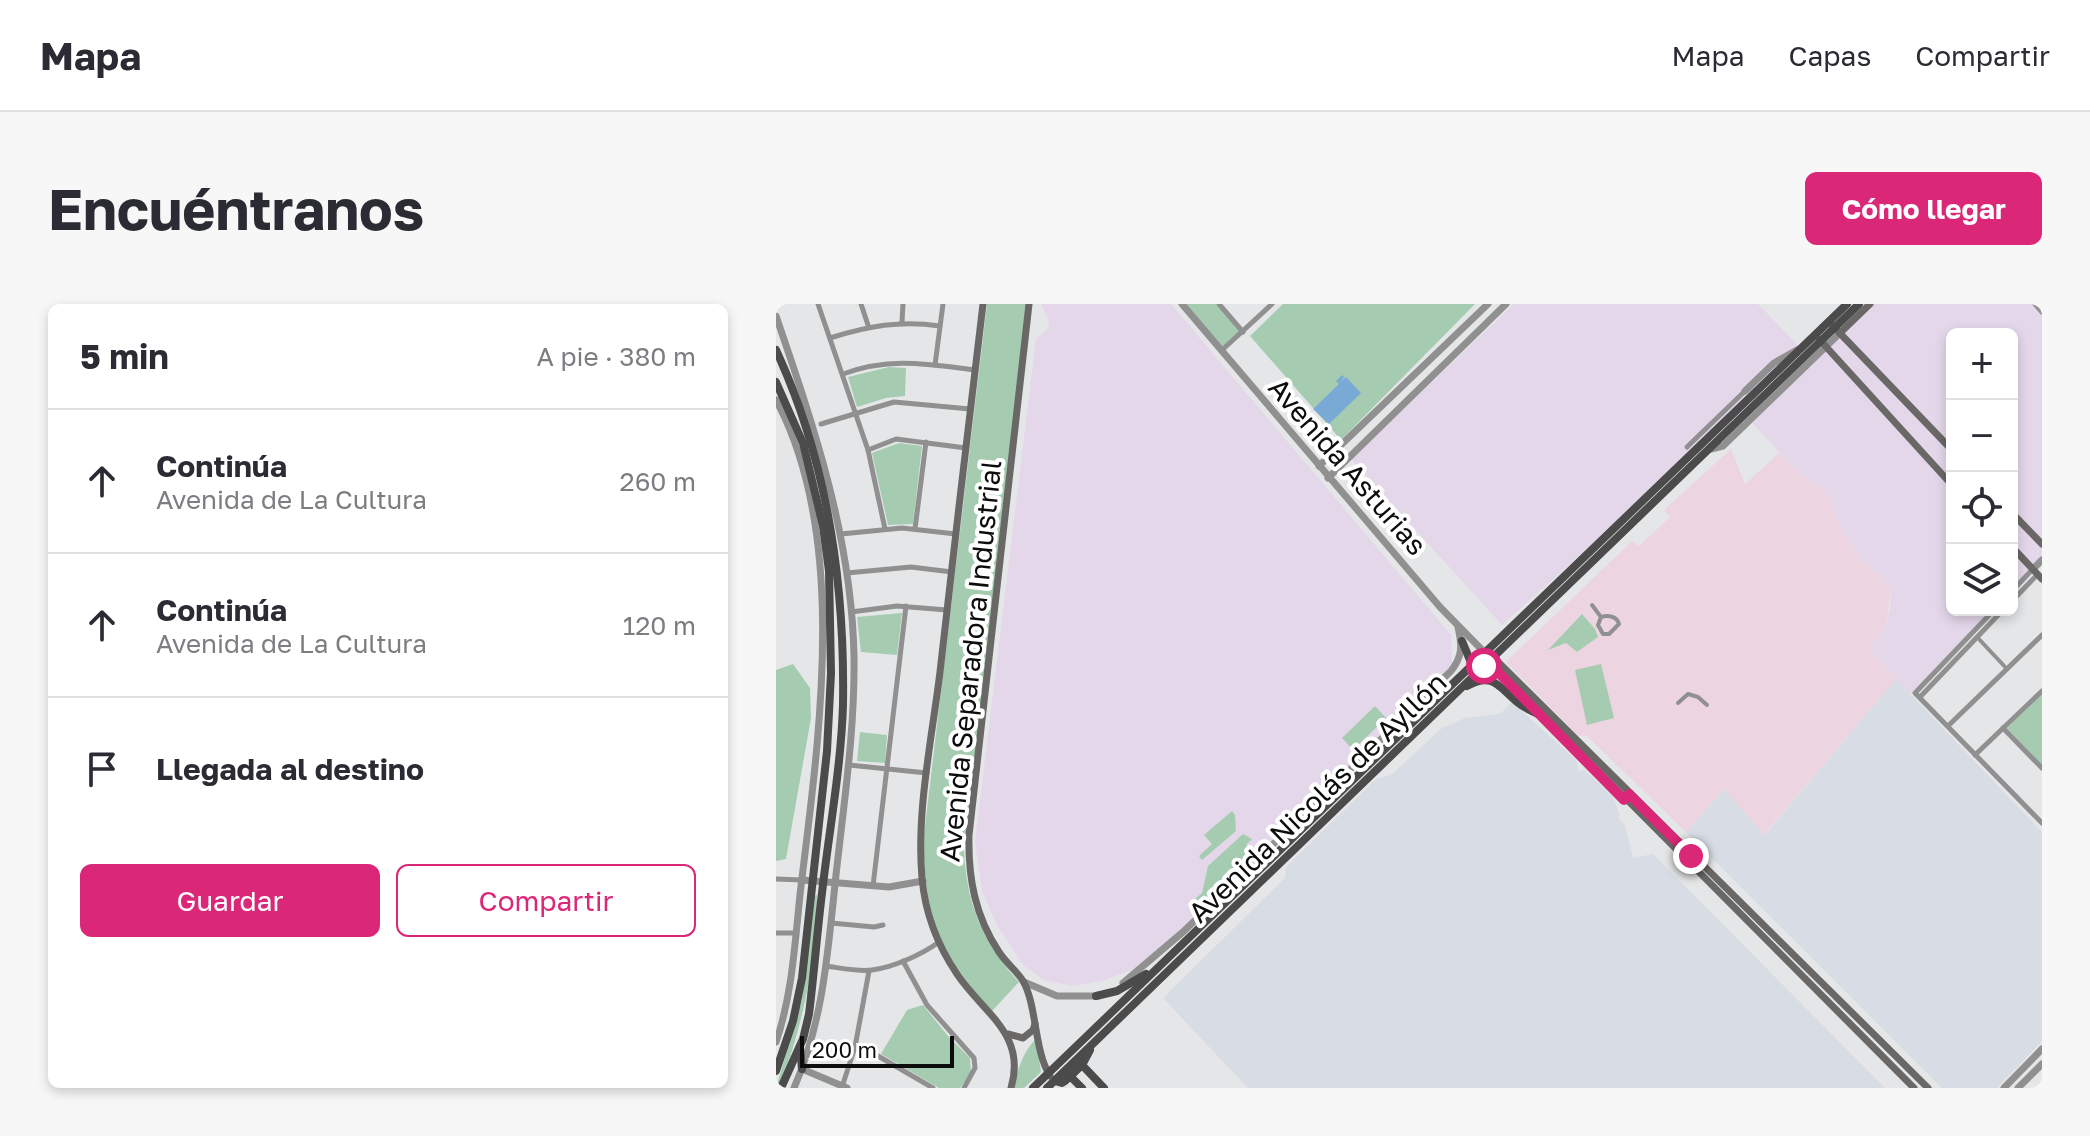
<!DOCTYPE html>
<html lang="es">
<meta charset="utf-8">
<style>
:root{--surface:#fff;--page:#f7f7f7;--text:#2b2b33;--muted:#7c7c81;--line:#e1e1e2;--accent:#db2777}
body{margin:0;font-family:"Golos Text",sans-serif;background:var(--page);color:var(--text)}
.controls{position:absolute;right:24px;top:24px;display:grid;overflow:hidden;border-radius:12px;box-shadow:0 4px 12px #0003}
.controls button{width:72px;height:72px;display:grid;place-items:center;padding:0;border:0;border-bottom:2px solid var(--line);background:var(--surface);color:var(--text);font:40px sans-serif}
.scale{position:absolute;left:24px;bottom:20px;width:154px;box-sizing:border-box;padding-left:8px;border:4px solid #0c0c0d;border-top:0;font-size:22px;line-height:28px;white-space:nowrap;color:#0c0c0d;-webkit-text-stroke:6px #fff;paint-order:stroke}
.stop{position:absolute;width:24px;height:24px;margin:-18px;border:6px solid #db2777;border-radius:50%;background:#fff}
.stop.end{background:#db2777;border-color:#fff;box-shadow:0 2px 8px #0008}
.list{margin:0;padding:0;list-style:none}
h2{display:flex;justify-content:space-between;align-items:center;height:104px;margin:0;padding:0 32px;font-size:34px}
h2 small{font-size:26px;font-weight:400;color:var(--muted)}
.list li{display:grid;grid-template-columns:52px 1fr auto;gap:24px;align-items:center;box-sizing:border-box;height:144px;padding:0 32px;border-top:2px solid var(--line)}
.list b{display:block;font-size:30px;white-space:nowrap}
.list p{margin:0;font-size:26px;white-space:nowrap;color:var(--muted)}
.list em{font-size:26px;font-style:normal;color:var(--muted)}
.actions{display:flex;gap:16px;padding:24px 32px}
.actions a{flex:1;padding:18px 0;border:2px solid var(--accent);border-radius:12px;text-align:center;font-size:28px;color:var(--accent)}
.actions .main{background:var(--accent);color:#fff}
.icon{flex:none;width:44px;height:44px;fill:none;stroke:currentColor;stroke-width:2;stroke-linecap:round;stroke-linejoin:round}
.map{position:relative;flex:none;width:1266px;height:784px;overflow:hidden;border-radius:12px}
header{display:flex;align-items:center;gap:48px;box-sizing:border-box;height:112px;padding:0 40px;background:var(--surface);border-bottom:2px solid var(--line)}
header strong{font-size:38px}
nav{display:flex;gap:44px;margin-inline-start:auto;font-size:28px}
.intro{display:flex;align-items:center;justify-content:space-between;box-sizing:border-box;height:192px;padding:0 48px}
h1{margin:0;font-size:56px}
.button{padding:20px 36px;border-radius:12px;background:var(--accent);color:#fff;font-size:28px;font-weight:700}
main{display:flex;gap:48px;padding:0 48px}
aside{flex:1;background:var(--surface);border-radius:12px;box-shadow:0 4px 12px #0003}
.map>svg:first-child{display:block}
.built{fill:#d8dce4}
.industrial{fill:#e4d7ea}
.medical{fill:#ecd5e0}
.green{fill:#a5ccb1}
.water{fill:#79a9d5}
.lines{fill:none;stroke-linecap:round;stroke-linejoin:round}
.pedestrian{stroke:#919090;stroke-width:4}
.minor{stroke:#919090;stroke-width:5}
.tertiary{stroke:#919090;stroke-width:7}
.secondary{stroke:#696867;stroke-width:7}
.primary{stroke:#4c4b4b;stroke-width:8}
.route{stroke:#db2777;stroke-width:10}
.labels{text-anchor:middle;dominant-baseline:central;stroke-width:8;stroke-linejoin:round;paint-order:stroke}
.street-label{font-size:28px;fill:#0c0c0d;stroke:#fff}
</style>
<header>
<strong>Mapa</strong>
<nav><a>Mapa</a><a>Capas</a><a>Compartir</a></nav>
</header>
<div class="intro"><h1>Encuéntranos</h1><a class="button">Cómo llegar</a></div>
<main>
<aside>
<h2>5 min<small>A pie · 380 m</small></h2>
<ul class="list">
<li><svg class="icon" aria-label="ahead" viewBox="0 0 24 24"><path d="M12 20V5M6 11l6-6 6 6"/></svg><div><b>Continúa</b><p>Avenida de La Cultura</p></div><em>260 m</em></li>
<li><svg class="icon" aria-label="ahead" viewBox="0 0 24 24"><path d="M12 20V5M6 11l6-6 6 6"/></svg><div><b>Continúa</b><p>Avenida de La Cultura</p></div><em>120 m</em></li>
<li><svg class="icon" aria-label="arrive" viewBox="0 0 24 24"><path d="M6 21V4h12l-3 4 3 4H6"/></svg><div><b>Llegada al destino</b></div></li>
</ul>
<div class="actions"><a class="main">Guardar</a><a>Compartir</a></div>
</aside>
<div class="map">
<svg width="1266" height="784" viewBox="0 0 1266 784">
<rect width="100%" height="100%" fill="#e5e6e7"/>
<g class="built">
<polygon points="1120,375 1266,528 1266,737 1221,784 1166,784 910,528 948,485 989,531"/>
<polygon points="736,398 800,456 803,468 809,466 837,493 844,511 842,514 849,521 857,554 877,550 1109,784 472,784 387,694 509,574 510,563 600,475 615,471 666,424 689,414 724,410"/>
</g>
<g class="industrial">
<polygon points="265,0 395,0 675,331 676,361 368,661 326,677 297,682 268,676 247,661 221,621 206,587 199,538 260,35 273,24 272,15"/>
<polygon points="738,0 982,0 1037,57 1098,0 1266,0 1266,253 1236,284 1236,30 1176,30 1176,306 1215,306 1134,390 1092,345 1110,321 1114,304 1115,292 1105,273 1086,256 1060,215 1054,193 1023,169 977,120 958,113 726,321 575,155"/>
</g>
<polygon class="medical" points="955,145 969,180 1003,149 1023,169 1041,181 1054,193 1060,215 1086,256 1105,273 1115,286 1110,321 1093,345 1120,375 988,531 948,485 910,528 811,432 802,432 730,358 856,237 863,242 894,213 888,206"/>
<g class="green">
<path d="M211,0H252L188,544C190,599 206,638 243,678L216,707C164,649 150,616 147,539Z"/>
<polygon points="410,0 441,0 464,28 447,43"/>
<polygon points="507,0 699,0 565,136 474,32"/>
<polygon points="113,63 130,64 129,92 110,94 81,103 72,73"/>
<polygon points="123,139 146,142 137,220 112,221 96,149"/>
<polygon points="126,309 121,351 85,348 81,313"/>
<polygon points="806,310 819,325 822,333 801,348 790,339 772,346"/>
<polygon points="17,360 34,384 35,414 10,555 0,557 0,366"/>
<polygon points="825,360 838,414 811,421 799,366"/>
<polygon points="1266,390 1266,461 1231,424"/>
<polygon points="599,402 610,414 577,446 566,434"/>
<polygon points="84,428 111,431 109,459 81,457"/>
<polygon points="456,507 459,511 460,527 426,556 423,552 436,540 428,531"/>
<polygon points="467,530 476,535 470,541 478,550 424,600 419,595 426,589 432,562"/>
<path d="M41,591C40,658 27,722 3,784H0L26,695L38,592Z"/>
<polygon points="147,701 172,732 194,754 195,769 184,784 163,784 105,750 131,706"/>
<path d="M260,735L265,768L248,784H237C241,768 247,747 260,735Z"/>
</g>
<polygon class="water" points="566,71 568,73 564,78 570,73 585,89 553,120 537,105 563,80 560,77"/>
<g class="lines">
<g class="pedestrian">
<path d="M816,301L825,313C832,311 841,312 843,320L833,330H827L822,321L825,313"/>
<polyline points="1201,333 1231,365"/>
<polyline points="902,399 912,390 922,393 931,401"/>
</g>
<g class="minor">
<polyline points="42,0 92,146 109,225"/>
<polyline points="85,0 92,21"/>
<polyline points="443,0 467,28"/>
<polyline points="1259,0 1266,8"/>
<polyline points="126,18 127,0"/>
<path d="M54,34C92,22 124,16 164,22"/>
<polyline points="445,47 496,0"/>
<polyline points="159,61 167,0"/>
<path d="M67,70C114,53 150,60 199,66"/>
<polyline points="45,120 118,98 194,105"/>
<polyline points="911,143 969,87"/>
<polyline points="92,146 120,135 190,144"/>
<polyline points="139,225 150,138"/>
<polyline points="65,230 126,224 180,230"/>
<polyline points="71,269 135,263 176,268"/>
<polyline points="1236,287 1257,265"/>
<polyline points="1236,297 1262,270"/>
<polyline points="1218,306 1139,389 1266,519"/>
<polyline points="75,308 121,302 171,306"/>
<polyline points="1144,393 1227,306"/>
<polyline points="1172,422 1266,331"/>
<polyline points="1227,424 1266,464"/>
<polyline points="1199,451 1266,387"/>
<polyline points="73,461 151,469"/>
<polyline points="0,575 26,576"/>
<polyline points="97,582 130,302"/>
<polyline points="55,619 98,623 107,621"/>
<polyline points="0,629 19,629"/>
<polyline points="127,657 151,701 198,754 199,764 188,784"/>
<path d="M50,662C65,664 82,668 96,666C118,663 145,651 163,638"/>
<polyline points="79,743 102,752 157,784"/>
<polyline points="66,783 79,743 93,667"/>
</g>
<g class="tertiary">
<polyline points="406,0 664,303 709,349"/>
<path d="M0,12C38,123 76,234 78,353C79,426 68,498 60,571C52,644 48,716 18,784"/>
<polyline points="969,87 998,59 1021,46"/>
<path d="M0,96C73,232 43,434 25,582C19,634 17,689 0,738"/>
<polyline points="935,145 947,142 1064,29"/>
<polyline points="543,162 712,0"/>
<polyline points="552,174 730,0"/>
<polyline points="1257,265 1266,256"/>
<polyline points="26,576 113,583 147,577"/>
<polyline points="248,678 281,692 322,692"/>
<path d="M347,679L407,628L675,367C687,352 686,341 682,323"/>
<polyline points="26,765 71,784"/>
<polyline points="1228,784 1266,745"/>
<polyline points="1242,784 1266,760"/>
</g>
<g class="secondary">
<path d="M207,0C192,123 178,245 164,368C156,434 140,508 146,574C149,608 162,642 181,670C207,709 251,730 235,784"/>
<path d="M253,0L193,531C192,574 199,612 223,648C230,659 241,667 247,677C261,701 258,747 274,772"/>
<polyline points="1056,21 1176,146"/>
<polyline points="1064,29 1094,0"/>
<polyline points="1043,35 1176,181"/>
<polyline points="1236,209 1266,240"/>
<polyline points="1236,243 1266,275"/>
<polyline points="716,352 1152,784"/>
<polyline points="711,355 1138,784"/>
<polyline points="232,730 247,734 257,726 259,720"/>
</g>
<g class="primary">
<path d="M0,46C52,158 69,278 67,401C65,464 53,527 46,589C41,629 38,670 33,710L27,735L5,784"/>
<polyline points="0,78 27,139 47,222 53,267 55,369 51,447 26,674 17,717 0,767"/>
<polyline points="686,337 696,361"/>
<path d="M691,382C717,368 722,382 741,398C748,404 756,407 764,411"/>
<polyline points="320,692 341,687 370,670"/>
<polyline points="24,743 26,765"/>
<polyline points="306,761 328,784"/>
<polyline points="294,772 306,784"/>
<polyline points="279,777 286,779 289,777 306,761 314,746"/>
<polyline points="257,784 1071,0"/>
<polyline points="271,784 1083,0"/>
</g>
</g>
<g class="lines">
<polyline class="route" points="708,362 712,358 848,496 853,490 915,552"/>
</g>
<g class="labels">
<g class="street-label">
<text transform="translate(572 162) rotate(49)">Avenida Asturias</text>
<text transform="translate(194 357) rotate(-84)">Avenida Separadora Industrial</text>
<text transform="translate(541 493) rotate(-44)">Avenida Nicolás de Ayllón</text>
</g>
</g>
</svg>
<div class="controls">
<button>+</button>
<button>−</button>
<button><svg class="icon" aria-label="locate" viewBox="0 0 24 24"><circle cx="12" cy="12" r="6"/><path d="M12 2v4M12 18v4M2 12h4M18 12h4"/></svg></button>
<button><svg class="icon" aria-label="layers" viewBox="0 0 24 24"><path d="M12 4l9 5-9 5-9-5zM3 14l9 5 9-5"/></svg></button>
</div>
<div class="scale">200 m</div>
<div class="stop" style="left:708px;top:362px"></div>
<div class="stop end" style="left:915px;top:552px"></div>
</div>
</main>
